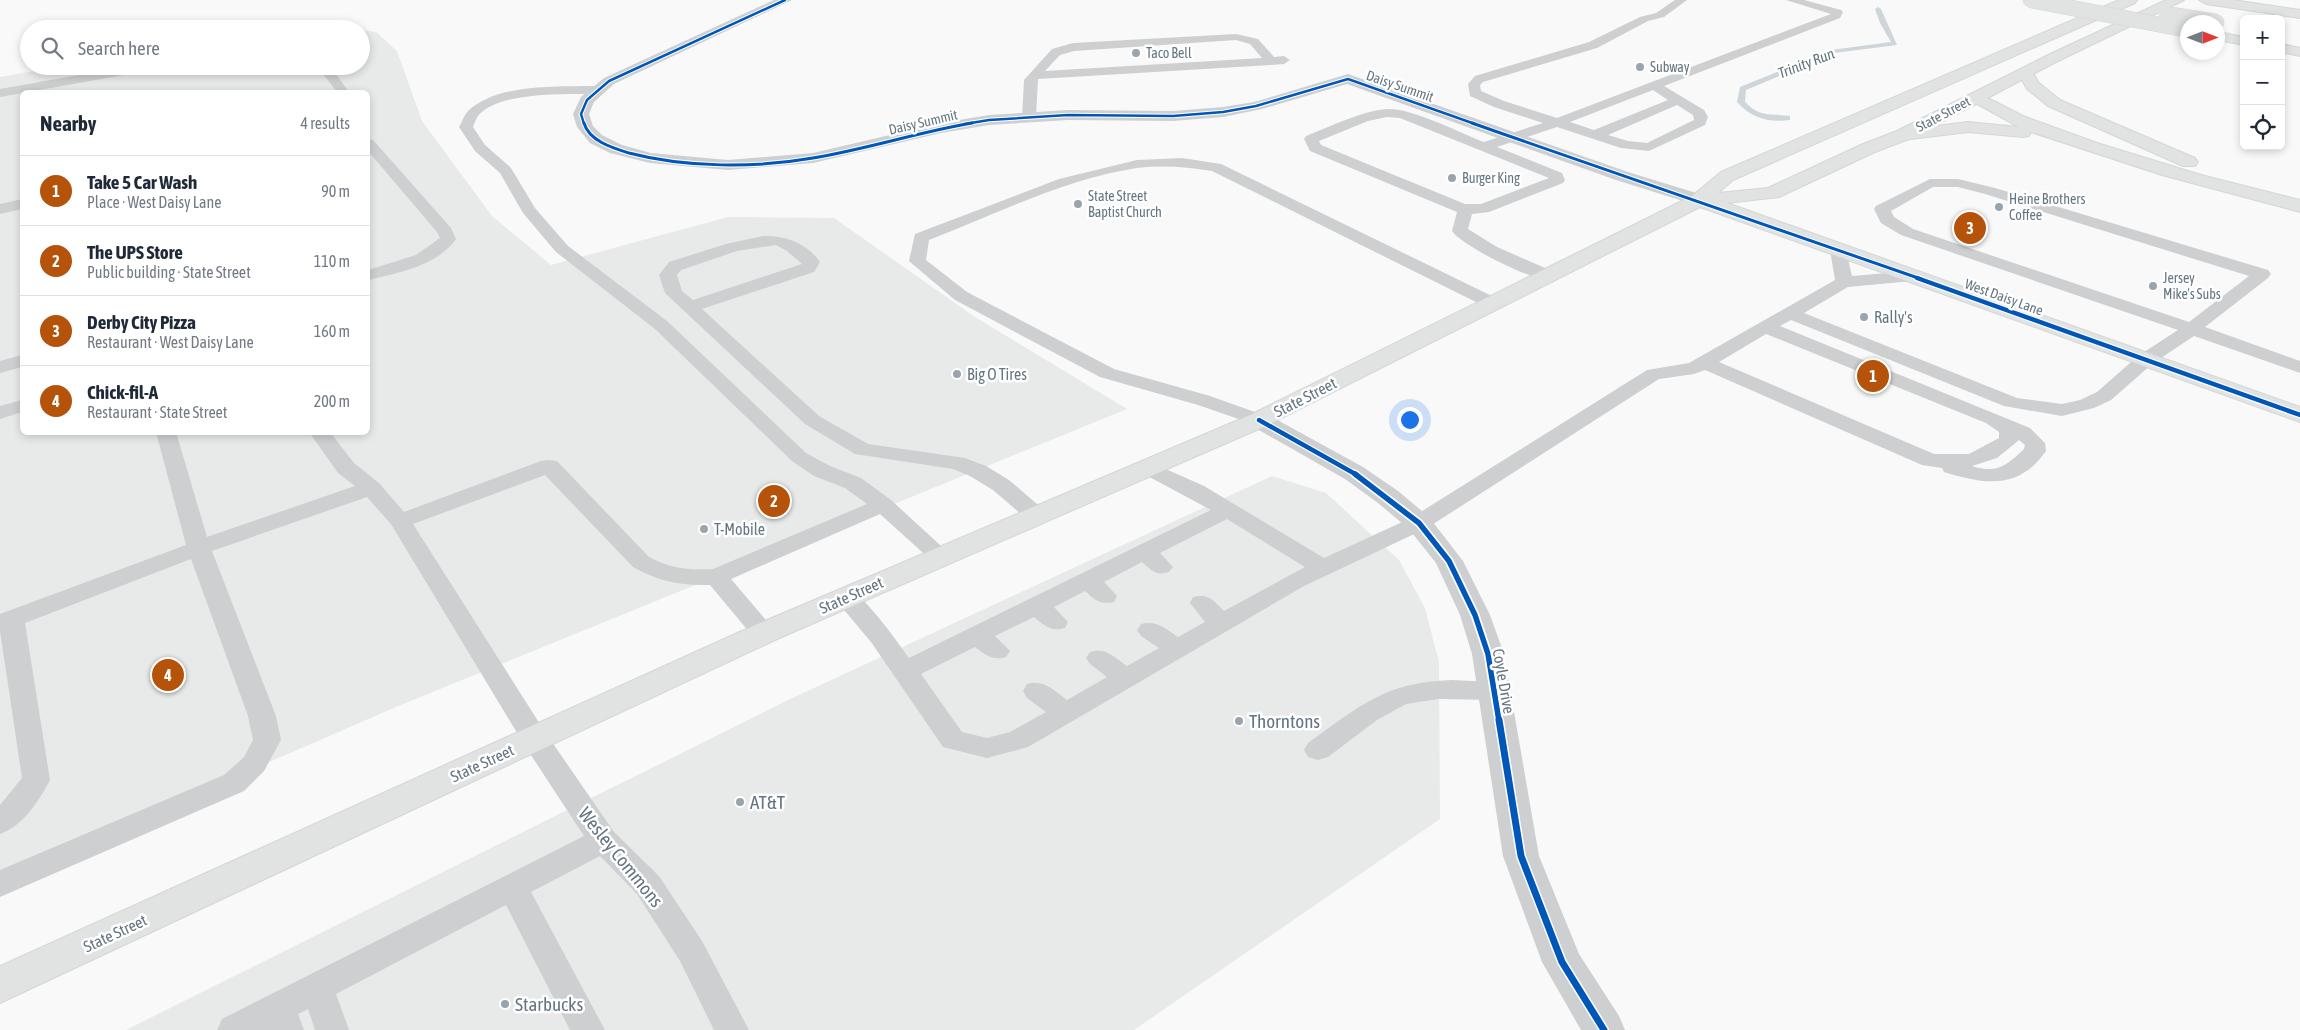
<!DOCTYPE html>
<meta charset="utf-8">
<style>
:root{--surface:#fff;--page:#f2f2f3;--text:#1f2937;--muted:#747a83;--line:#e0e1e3;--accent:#b45309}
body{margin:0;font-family:"Asap Condensed",sans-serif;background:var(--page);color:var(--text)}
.controls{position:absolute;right:15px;top:15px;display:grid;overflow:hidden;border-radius:8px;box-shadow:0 2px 8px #0003}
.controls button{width:45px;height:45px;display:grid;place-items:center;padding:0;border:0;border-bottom:1px solid var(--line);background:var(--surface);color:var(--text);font:25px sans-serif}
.compass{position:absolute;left:2180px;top:15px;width:45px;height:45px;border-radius:50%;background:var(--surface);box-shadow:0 2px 8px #0003;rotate:90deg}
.you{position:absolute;left:1409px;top:419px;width:18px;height:18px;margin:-12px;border:4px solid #fff;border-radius:50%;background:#1a73e8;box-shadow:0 0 0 8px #1a73e833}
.badge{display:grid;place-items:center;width:32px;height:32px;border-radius:50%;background:var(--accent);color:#fff;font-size:16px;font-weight:700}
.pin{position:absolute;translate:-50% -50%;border:2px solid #fff;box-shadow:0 1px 5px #0006}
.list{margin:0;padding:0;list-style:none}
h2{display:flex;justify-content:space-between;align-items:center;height:65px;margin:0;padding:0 20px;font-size:21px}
h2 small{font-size:16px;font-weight:400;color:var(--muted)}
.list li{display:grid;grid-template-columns:32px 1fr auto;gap:15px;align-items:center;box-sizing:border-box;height:70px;padding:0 20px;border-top:1px solid var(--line)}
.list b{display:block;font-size:19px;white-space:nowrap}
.list p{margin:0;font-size:16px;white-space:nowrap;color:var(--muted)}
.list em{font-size:16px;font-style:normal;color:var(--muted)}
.icon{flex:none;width:28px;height:28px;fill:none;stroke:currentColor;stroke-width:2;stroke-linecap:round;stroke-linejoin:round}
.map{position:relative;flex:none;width:2300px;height:1030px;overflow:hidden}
.search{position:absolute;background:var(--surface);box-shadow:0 2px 8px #0003;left:20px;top:20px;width:350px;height:55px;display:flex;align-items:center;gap:12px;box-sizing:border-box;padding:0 18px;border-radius:28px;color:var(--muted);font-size:19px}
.panel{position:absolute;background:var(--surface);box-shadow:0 2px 8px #0003;left:20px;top:90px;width:350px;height:345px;border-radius:8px}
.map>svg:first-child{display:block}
.built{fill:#e8e9e9;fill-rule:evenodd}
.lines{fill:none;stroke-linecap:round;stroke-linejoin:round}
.stream{fill:#ced6d9;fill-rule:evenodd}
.secondary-casing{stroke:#d5d6d7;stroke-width:2}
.highway-casing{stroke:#d5d6d6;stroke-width:2}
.lane{fill:#cecfd0;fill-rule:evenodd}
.street{fill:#cecfd0;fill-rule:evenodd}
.secondary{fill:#e1e2e2;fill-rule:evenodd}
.highway{fill:#e1e2e2;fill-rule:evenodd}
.highway-bridge-casing{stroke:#d5d6d6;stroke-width:16;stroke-linecap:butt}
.highway-bridge{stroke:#e1e2e2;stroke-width:15}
.cycleway-far4-casing{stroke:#fff;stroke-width:4.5}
.cycleway-far3-casing{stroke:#fff;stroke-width:5}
.cycleway-far2-casing{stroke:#fff;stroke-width:7}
.cycleway-far1-casing{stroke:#fff;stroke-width:9}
.cycleway-casing{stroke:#fff;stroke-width:10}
.cycleway-far4{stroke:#0057b8;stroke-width:2.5}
.cycleway-far3{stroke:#0057b8;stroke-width:3}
.cycleway-far2{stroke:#0057b8;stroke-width:4.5}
.cycleway-far1{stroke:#0057b8;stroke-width:5.5}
.cycleway{stroke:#0057b8;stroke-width:7}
.poi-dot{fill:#99a4ac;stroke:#fff;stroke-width:2}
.labels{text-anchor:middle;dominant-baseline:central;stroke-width:5;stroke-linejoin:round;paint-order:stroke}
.far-poi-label{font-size:14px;fill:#657683;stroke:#fff;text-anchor:start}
.far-street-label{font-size:14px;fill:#657683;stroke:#fff}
.far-water-label{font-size:15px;font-style:italic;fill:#60757c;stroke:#fff}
.poi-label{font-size:16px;fill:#657683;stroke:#fff;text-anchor:start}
.street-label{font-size:16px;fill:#657683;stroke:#fff}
.near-poi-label{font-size:19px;fill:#657683;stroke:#fff;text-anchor:start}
.near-street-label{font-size:19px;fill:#657683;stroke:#fff}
</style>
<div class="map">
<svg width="2300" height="1030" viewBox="0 0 2300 1030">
<rect width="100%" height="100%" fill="#f9f9f9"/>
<g class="built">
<path d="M361,30L376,32L397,51L422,121L492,216L551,265L728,217L834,218L975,317L1127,409L396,707L0,879V77L62,66H361ZM22,92H368V432H22Z"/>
<polygon points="1272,476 1326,493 1399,560 1425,608 1439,662 1440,819 1134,1030 126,1030 786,701"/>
</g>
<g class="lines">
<path class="stream" d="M1878,7L1881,9L1897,45L1834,53L1746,90L1745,102C1761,118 1769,113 1790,116V120C1769,123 1751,118 1737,102L1740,87L1831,50L1891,42L1880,23L1875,9Z"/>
<g class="secondary-casing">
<polygon id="secondary" points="2119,0 2137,0 2135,3 1733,180 1718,193 1768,188 1863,144 1897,131 2046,56 2166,0 2184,0 2056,62 1909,139 1875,152 1779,197 1727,203 2300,407 2300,422 1700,207 1268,425 775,640 0,1003 0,966 753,626 1250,415 1692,196 1721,172"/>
</g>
<g class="highway-casing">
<g id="highway">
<polygon points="2199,0 2233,0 2300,10 2300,18 2206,4"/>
<polygon points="2218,32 2244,37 2244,45 2218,40"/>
<polygon points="2281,44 2300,48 2300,56 2281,52"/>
<polygon points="2026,68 2031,70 2039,83 2060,100 2195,158 2198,162 2195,166 2183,166 2048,106 2027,89 2018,73"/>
<polygon points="1976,92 2023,116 2097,143 2201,175 2300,200 2300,212 2162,175 2031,132 2029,136 2023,137 1968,132 1903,140 1897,139 1895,135 1897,131 1903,130 1968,122 2019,127 1970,100 1968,97"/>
</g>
</g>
<g class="lane">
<path d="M1675,0H1687L1664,17L1648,21L1597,48L1483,82L1480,85L1481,91L1504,101L1557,118L1831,14L1786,0H1804L1841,10L1843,12L1840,18L1664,86L1704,110L1708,117L1705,125L1649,151L1621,148L1557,127L1497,147L1562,173L1565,180L1563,183L1489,212L1472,214L1468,229L1497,247L1554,272L1557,276L1554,280C1537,284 1462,246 1452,231L1457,212L1310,151L1304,139L1306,136C1332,126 1359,112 1386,109C1411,107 1460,133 1484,142L1543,123L1494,107L1470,96L1468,84L1475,76L1589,42L1640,17L1656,13ZM1653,90L1668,100L1594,130L1570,122ZM1677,105L1693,115L1694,120L1647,143L1628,141L1608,135ZM1387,117L1400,118L1549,178L1481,204H1465L1321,145L1319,141L1368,121Z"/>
<path d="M1236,34L1258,39L1274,57L1284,56L1290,60L1284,64L1271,65L1038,79L1036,117L1029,121L1022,117L1024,80L1052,49L1073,43ZM1236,40L1250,44L1262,58L1045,71L1060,55L1074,51Z"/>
<polygon points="130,66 158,66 152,70 0,97 0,89"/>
<polygon points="317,66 330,66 349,92 337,92"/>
<path d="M584,86H598L604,90L598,94C568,94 498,91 478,116C476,119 474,124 473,127L485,145L511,168L535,208L568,246L667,321L806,453L830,466L861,478L891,500L952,556L948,561L940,563L932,561L880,514L731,579L777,633L773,639L764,641L755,639L710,585C681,586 658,581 633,567L545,475L413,524L545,732L614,832L659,876L702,941L749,1030H714L680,961L637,894L600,856L531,892L605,1030H570L506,905L336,994L349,1030H315L308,1009L298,1014L304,1030H217L222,1019L584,836L525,746L391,524L367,497L212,551L276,716L281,740L264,771L244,791L0,897V870L224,775L244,757L253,740L248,716L191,559L25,623L50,780C39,801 23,826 0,834V805L22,778L0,631V614L186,545L156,432H176L207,537L355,486L338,473L309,432H330L354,463L379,483L404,512L541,461L549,460L557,461L649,557C671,569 688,570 713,569L867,504L845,488L814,476L792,461L655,329L556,252L523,213L500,173L475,151L459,127C462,122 464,115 469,110C497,85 548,87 584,86Z"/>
<path d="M368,139L373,140L451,228L456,239C437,266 398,273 368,280V270L416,255L440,238L437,232L368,151Z"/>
<path d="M1182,158L1221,164L1498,299L1501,303L1498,307H1486L1212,171C1187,167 1162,165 1137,168C1065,179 996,214 929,240L926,260L967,292L1114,369L1210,396L1266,416L1269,420L1266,424L1259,426L1198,405L1100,377L955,300L909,261L915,234L1059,179L1137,160Z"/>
<path d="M1930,179H1958L1995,188L2268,270L2271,274L2268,278L2205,327L2300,361V373L2194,336L2152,364L2111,400L2094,408L2062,416L2004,406L1791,320L1780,326L2030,428L2045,443L2046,451C2018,491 1984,484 1944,472L1942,468L1922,465L1705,370L1694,374L1659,379L1427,528L1304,586L1028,747L987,758L943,747L871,642L834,598L837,592C843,591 847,589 853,592C865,597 900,645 909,658L1211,510L1142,473L1139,468L1142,463L1150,462L1204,486L1324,558L1411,518L1647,370L1689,363L1835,280L1830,250L1832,247H1844L1846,250L1852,276L1912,271L1918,272L1921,276L1918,280L1912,281L1848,287L1804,313L2017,398L2062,404L2080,400L2097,392L2138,356L2178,330L1901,235L1881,223L1874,209L1876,206ZM1933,187H1958L1985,194L2249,276L2189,322L1913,229L1894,217L1891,211ZM1766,334L1986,423L1999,432V438L1969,454H1934L1719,362ZM2019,440L2025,445L2024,449C2006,466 1997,474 1972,466L1997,458ZM1227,519L1305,567L1224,611C1214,601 1209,593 1193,597L1190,603L1205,622L1178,637C1166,629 1157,620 1141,624L1137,630L1141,636L1159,648L1127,666C1114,657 1106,647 1090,652L1086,658L1090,664L1107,677L1067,700C1054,690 1043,679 1027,684L1023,691L1027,698L1046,712L1010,732L987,738L962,732L921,674L975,647C986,655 992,661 1006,657L1010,651L995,636L1034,617C1045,626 1051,632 1065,628L1068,622L1054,607L1085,591C1095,600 1100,605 1114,602L1117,596L1104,582L1142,562C1152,571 1156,576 1169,572L1173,567L1160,553Z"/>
<polygon points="22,199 22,209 0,214 0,204"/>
<path d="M763,236C785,235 807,243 820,262L814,272L702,309L819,416L868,444L965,458L986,466L1009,480L1044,510L1047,515L1044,520L1036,522L1028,520L993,490L970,476L953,469L855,454L805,424L665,293L659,275L669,262L726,244ZM776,245L787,251L802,264L693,300L682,291L677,275L681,270L737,251Z"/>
<polygon points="22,355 22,367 0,373 0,361"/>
<polygon points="22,400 22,412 0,419 0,406"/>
<path d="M1452,680L1494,682L1503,684L1507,691L1503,698L1494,700L1438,699L1406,704L1377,720L1328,757L1318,760L1308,757L1304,750L1308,743C1360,706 1385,682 1452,680Z"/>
</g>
<g class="street">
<polygon points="774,0 792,0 614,84 594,102 589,114 593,126 602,135 622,145 651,153 728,160 813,153 941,123 989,115 1068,110 1173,111 1223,107 1254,102 1348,74 1628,172 1706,196 1708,200 1706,204 1699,206 1616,180 1347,84 1262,109 1223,117 1173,121 1068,120 989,125 941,133 813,163 728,170 650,163 610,153 590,143 577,127 573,114 581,97 604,78"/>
<polygon points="1259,413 1268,415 1363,467 1398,491 1429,517 1463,561 1490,615 1504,654 1539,856 1579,954 1619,1016 1625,1030 1581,1030 1542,962 1503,856 1472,654 1460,615 1436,563 1409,529 1378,503 1345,479 1250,425 1247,420 1250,415"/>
</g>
<use href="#secondary" class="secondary"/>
<use href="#highway" class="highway"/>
<g class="highway-bridge-casing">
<g id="highway-bridge">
<polyline points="2030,0 2188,30"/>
<polyline points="2166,14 2217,22"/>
</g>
</g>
<use href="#highway-bridge" class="highway-bridge"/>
<g class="cycleway-far4-casing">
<g id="cycleway-far4">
<polyline points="584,124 581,114 587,100 609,81 785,0"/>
<polyline points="965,124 989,120 1068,115 1173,116 1223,112 1256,106 1348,79 1475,124"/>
</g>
</g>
<g class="cycleway-far3-casing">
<g id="cycleway-far3">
<path d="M584,123C589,141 613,148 629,153C686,168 756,168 813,158C867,149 919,132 972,123"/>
<path d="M1472,123C1621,176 1771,226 1921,279"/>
</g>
</g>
<g class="cycleway-far2-casing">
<g id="cycleway-far2">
<polyline points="1917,278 2300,415"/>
<polyline points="1259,420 1357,475"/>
</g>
</g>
<g class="cycleway-far1-casing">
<polyline id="cycleway-far1" points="1355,474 1419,523 1449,561 1475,615 1488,654 1499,721"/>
</g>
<g class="cycleway-casing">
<polyline id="cycleway" points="1499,720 1521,856 1562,962 1604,1030"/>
</g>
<use href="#cycleway-far4" class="cycleway-far4"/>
<use href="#cycleway-far3" class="cycleway-far3"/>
<use href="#cycleway-far2" class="cycleway-far2"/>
<use href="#cycleway-far1" class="cycleway-far1"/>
<use href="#cycleway" class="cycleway"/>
</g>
<g class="poi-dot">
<circle cx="1136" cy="53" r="5"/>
<circle cx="1640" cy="67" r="5"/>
<circle cx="1452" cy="178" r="5"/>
<circle cx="1078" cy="204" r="5"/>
<circle cx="1999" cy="207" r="5"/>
<circle cx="2153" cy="286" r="5"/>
<circle cx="1864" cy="317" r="5"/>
<circle cx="957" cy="374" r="5"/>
<circle cx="704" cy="529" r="5"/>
<circle cx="1239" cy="721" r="5"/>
<circle cx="740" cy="802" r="5"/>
<circle cx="505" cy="1004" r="5"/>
</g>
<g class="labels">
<g class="far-poi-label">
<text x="1146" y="53">Taco Bell</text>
<text x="1650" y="67">Subway</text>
<text x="1462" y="178">Burger King</text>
<text x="1088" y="196">State Street<tspan x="1088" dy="16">Baptist Church</tspan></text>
<text x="2009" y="199">Heine Brothers<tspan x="2009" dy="16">Coffee</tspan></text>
<text x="2163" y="278">Jersey<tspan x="2163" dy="16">Mike's Subs</tspan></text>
</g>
<g class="far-street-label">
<text transform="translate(1400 86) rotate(19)">Daisy Summit</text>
<text transform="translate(1943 114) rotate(-28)">State Street</text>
<text transform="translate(923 122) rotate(-13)">Daisy Summit</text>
<text transform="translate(2004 297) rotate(20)">West Daisy Lane</text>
</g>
<g class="far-water-label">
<text transform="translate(1806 63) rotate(-21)">Trinity Run</text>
</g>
<g class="poi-label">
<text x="1874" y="317">Rally's</text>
<text x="967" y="374">Big O Tires</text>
<text x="714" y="529">T-Mobile</text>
</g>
<g class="street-label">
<text transform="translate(1305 397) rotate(-27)">State Street</text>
<text transform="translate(851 595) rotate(-24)">State Street</text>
<text transform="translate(1504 681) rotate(80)">Coyle Drive</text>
<text transform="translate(482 763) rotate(-25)">State Street</text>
<text transform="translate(115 933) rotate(-25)">State Street</text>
</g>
<g class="near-poi-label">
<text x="1249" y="721">Thorntons</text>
<text x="750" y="802">AT&amp;T</text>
<text x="515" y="1004">Starbucks</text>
</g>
<g class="near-street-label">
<text transform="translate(621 857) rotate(51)">Wesley Commons</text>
</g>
</g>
</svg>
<div class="controls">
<button>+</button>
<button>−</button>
<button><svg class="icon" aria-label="locate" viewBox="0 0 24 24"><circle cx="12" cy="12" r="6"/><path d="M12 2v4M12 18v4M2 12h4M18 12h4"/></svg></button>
</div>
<svg class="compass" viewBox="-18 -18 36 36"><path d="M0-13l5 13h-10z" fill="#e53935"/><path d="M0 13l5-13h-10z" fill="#747a83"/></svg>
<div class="you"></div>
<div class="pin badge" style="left:1873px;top:376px">1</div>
<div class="pin badge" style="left:774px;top:501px">2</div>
<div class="pin badge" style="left:1970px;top:228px">3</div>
<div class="pin badge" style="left:168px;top:675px">4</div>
<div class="search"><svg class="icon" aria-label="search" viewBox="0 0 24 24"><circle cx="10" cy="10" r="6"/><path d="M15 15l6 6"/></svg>Search here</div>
<section class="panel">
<h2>Nearby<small>4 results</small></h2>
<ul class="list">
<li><span class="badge">1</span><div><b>Take 5 Car Wash</b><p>Place · West Daisy Lane</p></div><em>90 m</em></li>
<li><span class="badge">2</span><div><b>The UPS Store</b><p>Public building · State Street</p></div><em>110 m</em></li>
<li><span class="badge">3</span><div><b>Derby City Pizza</b><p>Restaurant · West Daisy Lane</p></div><em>160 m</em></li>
<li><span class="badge">4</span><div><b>Chick-fil-A</b><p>Restaurant · State Street</p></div><em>200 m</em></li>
</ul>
</section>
</div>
